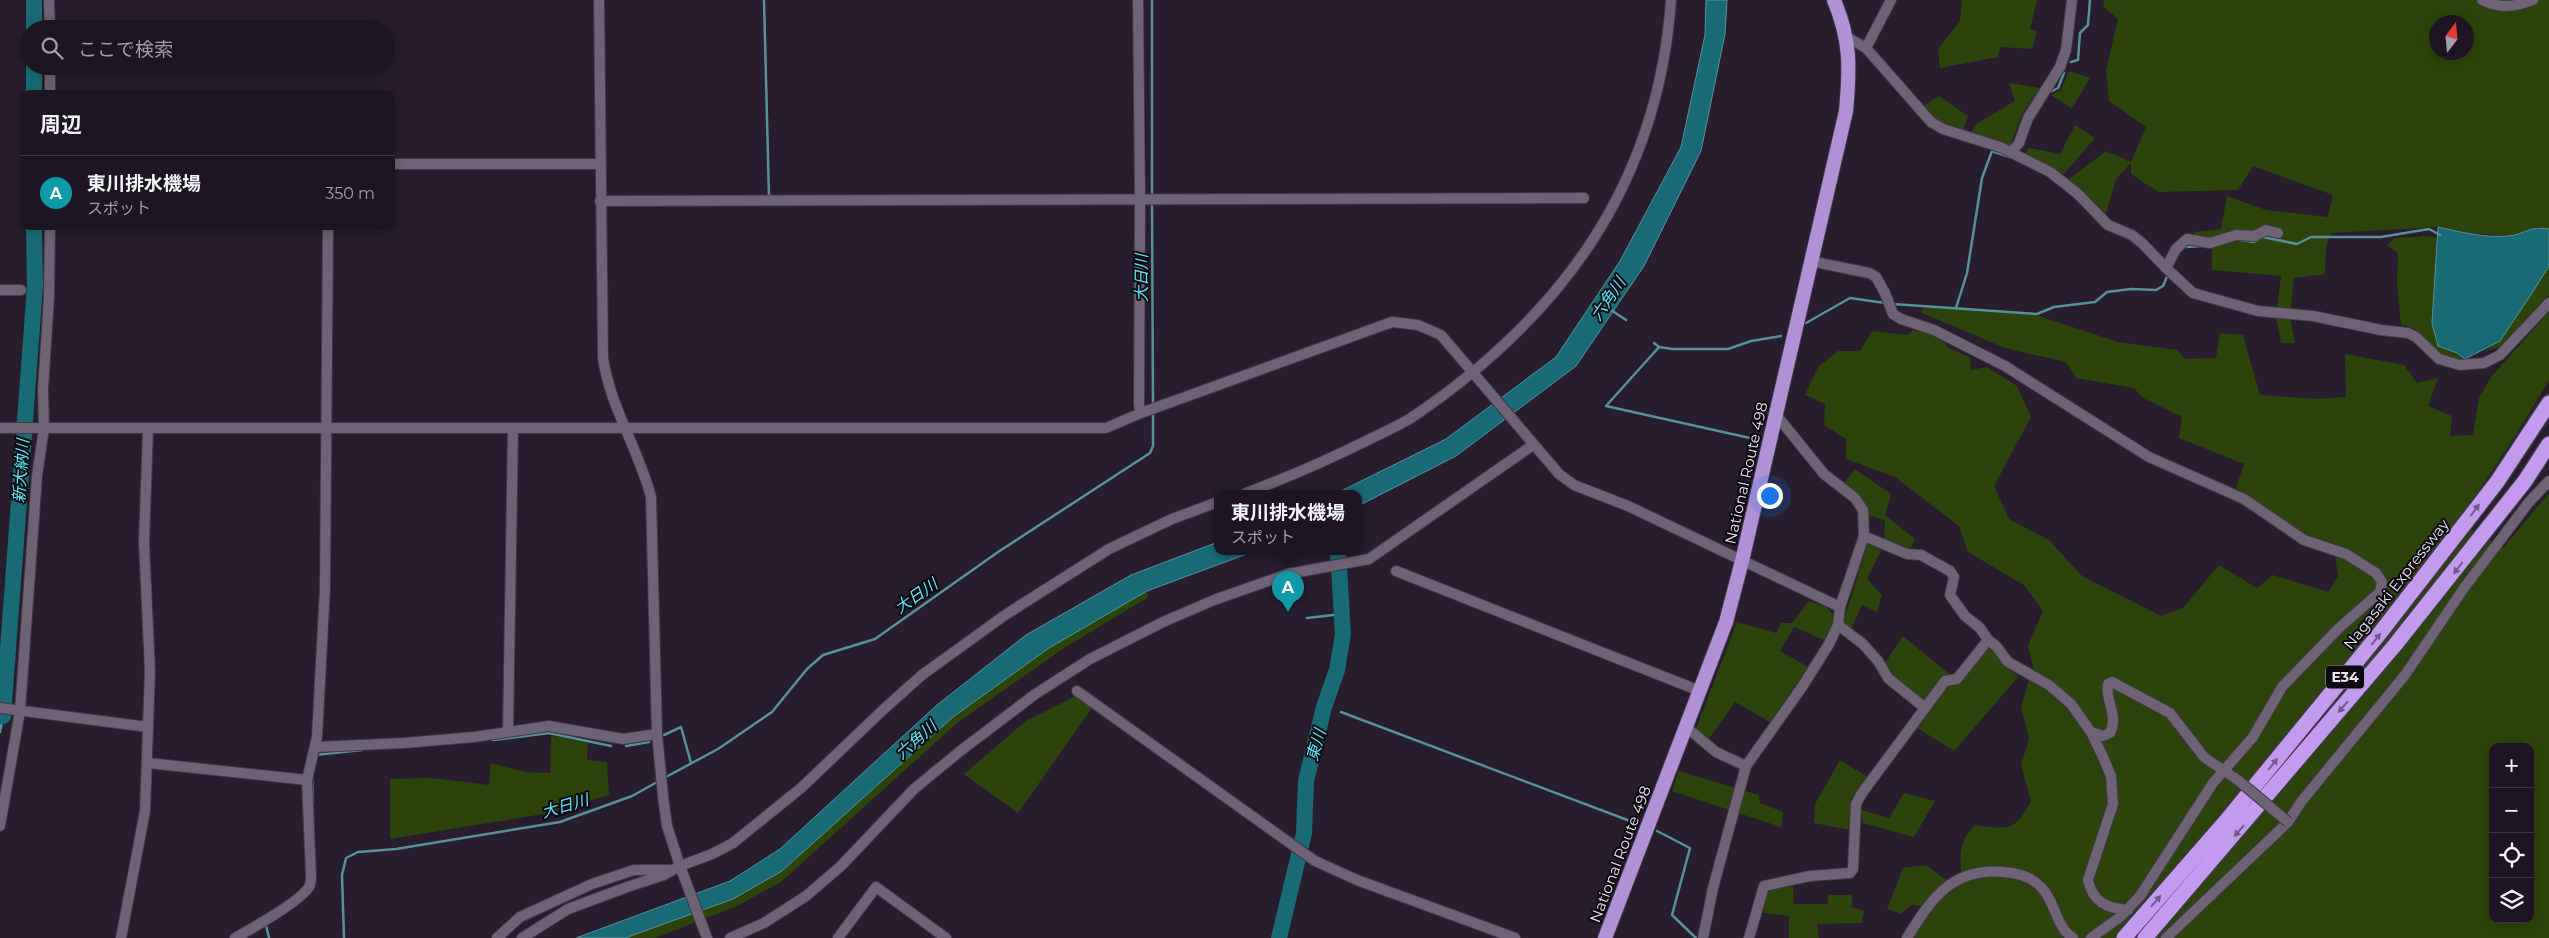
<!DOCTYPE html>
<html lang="ja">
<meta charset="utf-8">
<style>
:root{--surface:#1d1622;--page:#2a232f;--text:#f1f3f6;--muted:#a09fa5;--line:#3b3540;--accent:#88bafc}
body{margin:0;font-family:Montserrat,"Noto Sans JP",sans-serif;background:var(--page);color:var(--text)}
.controls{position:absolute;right:15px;bottom:15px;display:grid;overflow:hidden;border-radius:10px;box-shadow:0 2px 12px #0003}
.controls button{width:45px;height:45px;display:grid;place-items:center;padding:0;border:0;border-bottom:1px solid var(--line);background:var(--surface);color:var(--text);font:25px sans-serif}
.compass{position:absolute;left:2429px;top:15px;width:45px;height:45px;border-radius:50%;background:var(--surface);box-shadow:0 2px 12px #0003;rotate:16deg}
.you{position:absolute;left:1769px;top:495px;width:18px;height:18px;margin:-12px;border:4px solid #fff;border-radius:50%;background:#1a73e8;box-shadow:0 0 0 8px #1a73e833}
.badge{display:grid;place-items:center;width:32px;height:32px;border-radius:50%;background:var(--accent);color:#fff;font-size:16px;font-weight:700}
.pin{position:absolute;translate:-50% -41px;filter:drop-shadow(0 1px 2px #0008)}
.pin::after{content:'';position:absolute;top:26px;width:18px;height:15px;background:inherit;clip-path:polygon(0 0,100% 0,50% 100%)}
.popup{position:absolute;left:1214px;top:490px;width:148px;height:65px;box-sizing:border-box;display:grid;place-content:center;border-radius:10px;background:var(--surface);filter:drop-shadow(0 1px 4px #0005);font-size:16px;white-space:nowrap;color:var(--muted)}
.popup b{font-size:19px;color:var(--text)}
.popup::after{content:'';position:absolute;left:50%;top:100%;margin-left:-10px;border:10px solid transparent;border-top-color:var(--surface)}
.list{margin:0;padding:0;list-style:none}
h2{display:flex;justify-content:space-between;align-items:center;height:65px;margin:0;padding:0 20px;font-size:21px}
h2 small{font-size:16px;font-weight:400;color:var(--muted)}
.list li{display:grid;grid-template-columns:32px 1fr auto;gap:15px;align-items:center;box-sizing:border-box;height:75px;padding:0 20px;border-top:1px solid var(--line)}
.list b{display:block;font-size:19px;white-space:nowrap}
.list p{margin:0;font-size:16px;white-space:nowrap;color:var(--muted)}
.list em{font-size:16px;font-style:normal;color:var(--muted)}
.icon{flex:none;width:28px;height:28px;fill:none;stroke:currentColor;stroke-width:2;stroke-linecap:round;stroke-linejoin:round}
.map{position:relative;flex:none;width:2549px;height:938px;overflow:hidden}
.search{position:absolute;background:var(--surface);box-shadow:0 2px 12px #0003;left:20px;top:20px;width:375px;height:55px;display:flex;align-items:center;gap:12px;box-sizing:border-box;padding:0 18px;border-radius:28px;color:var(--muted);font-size:19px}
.panel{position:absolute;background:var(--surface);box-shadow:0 2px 12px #0003;left:20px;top:90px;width:375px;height:140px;border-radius:10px}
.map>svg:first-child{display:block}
.green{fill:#2c440b;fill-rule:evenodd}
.water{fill:#186b74;stroke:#58909a}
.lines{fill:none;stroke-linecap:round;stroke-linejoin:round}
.stream{stroke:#58909a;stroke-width:2.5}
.river{stroke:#186b74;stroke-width:16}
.minor-casing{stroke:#403845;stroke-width:12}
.trunk-casing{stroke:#403845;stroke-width:16}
.motorway-casing{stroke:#403845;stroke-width:18}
.minor{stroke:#6e6275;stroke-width:10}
.trunk{stroke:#b290d6;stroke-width:14}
.motorway{stroke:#c39bee;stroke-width:15}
.minor-bridge-casing{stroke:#403845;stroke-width:12;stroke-linecap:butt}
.minor-bridge{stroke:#6e6275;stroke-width:10}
.oneway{fill:#71598a}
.labels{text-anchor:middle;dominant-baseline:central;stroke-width:4;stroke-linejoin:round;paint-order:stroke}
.shield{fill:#0d0910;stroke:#a9a3ae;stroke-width:1}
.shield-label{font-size:14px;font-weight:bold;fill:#ece5f1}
.street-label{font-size:15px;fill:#ece5f1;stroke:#0d0910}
.water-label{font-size:16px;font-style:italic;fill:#59ecfc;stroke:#0d0910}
</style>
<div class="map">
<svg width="2549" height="938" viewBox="0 0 2549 938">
<rect width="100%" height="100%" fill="#271d2d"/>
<g class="green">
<polygon points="1962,0 2037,0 2030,29 2037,31 2032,49 2000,47 1998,57 1940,68 1938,49 1960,21"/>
<path d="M2104,0H2549V229L2537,227L2509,236L2469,233L2438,227L2332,233L2326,246L2325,274L2294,278L2290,317L2295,343H2281L2276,316L2281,276L2212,270V240L2193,237L2195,232L2221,229L2227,196L2266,210L2328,217L2333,195L2253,166L2238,190L2158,192L2131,174V163L2116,179L2105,217L2069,179L2106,151L2131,162L2146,127L2109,101L2106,71L2118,19L2103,6ZM2436,22H2466V52H2436Z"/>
<polygon points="2069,71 2090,78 2072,108 2051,95 2061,90"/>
<polygon points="2009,83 2040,88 2022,115 2010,146 1970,135 1976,124 2015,101"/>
<polygon points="1939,96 1968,116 1963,131 1937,121 1922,107"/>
<polygon points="2075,125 2095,138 2064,174 2024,155 2029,148 2060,154"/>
<path d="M2428,236L2437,238L2432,323L2438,346L2457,353L2465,359C2436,366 2434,342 2416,330C2412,327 2405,326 2401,325L2397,284L2398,253L2387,245L2395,238Z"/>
<polygon points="2549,266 2549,296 2502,346 2483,352 2500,341"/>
<path d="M1927,305L2036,315L2118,342L2177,350L2185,359L2216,358L2220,333L2243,335L2260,395L2317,399L2346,397L2345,354L2404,365L2417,383L2438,378L2428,406L2452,416L2450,436L2473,435L2479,398L2491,377L2549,312V380L2516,435L2458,522L2503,548L2549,493V938H1913C1929,910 1934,900 1963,883C1959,862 1958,840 1975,825C2008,829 2014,833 2031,801L2021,765L2029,739L2021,707L2033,666L2028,645L2043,611L2024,585L1968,552L1959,526L1895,477L1846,459V439L1824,425L1825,404L1805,395L1818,367L1838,351H1860L1872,331L1907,335L1913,330L1941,338L1949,348L1971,358L1970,370L1987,367L2017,386L2031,417L1994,486L2009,519L2049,540L2082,576L2161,616L2183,608L2219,565L2257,588L2273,575L2328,592L2338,576L2335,555L2236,488L2244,464L2179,438L2182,417L2143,398L2134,388L2076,378L2066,362L2005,348L1920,312ZM2493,747H2530V919H2493Z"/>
<polygon points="1855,469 1891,494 1885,515 1915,539 1909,551 1884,542 1885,521 1867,514 1859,495 1843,484"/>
<polygon points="1868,543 1881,550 1867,579 1882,595 1877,612 1862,605 1851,630 1843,623"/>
<polygon points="1147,591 1147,598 1064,648 957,723 781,882 737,906 655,938 625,938 733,899 782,871 953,717 1049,648"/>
<polygon points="1809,601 1826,607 1836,618 1826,641 1794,627 1780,651 1808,667 1770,722 1735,702 1709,739 1696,729 1737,622 1776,633 1781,623 1792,623"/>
<polygon points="1903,636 1959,682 1988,645 2018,677 1954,751 1916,727 1929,707 1883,666"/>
<polygon points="1076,696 1092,708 1018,813 964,774 1026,721"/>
<polygon points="551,735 588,743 587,760 607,762 609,795 543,814 390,839 390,779 432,778 489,785 491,763 525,772 550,773"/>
<polygon points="1840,760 1869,778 1851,798 1850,830 1814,823 1815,804"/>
<polygon points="1679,771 1759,795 1760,803 1783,812 1781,827 1672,791"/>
<polygon points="1904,793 1935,801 1914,837 1863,823 1861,810 1889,818"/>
<polygon points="1926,865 1946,880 1923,906 1911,905 1901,914 1887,909 1903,868"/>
<polygon points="1793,886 1794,904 1828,904 1828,895 1852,895 1852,907 1864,911 1862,923 1817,924 1819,938 1789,938 1789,916 1763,913 1768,890"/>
</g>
<g class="water">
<polygon points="1706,0 1727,0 1725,34 1701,151 1644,266 1576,366 1456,456 1358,506 1358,493 1337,493 1446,439 1556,357 1620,261 1681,147 1705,35"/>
<path d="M2438,227C2460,232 2485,238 2508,236C2524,235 2530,225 2549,229V266L2530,296L2500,341L2465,359L2457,353L2438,346L2432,323Z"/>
<polygon points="1218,542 1218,551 1255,551 1147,591 1049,648 953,717 782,871 733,899 625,938 576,938 730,881 780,849 937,705 1026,635 1131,575"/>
</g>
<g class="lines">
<g class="stream">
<polyline points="764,0 769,197"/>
<polyline points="1152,0 1152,196"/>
<polyline points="2071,62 2078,60 2080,33 2088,25 2090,0"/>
<polyline points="2050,92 2058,88 2064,73"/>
<polyline points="1152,202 1153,406"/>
<polyline points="2263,237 2297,244 2311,237 2381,237 2429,229 2440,235"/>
<polyline points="2241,240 2254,242 2258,240"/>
<polyline points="2185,247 2202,246"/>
<polyline points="1893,304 2037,314 2054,307 2095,302 2107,292 2131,289 2156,290 2163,286 2168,274"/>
<polyline points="1956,308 1967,273 1982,178 1992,151 2009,157"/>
<polyline points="1611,310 1626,320"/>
<polyline points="1806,323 1850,298 1885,303"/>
<polyline points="1654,343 1659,347 1672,349 1728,349 1751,341 1781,336"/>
<polyline points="1659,347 1606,406 1759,440"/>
<polyline points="1256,551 1257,554"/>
<polyline points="1307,618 1342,614"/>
<polyline points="1341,712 1638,824"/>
<polyline points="0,732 3,716"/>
<polyline points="664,735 681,727 691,763"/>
<polyline points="493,740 549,733 611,746"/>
<polyline points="626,746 649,742"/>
<polyline points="315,755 362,750"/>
<polyline points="312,778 313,803"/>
<polyline points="664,778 718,749 772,712 807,669 823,655 875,639 998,552 1150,453 1153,446 1153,412"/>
<polyline points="1657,831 1690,848 1672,915 1696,938"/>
<polyline points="266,925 269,938"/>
<polyline points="344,938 342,875 346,858 358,852 396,849 560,822 632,796 659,781"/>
</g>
<g class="river">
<polyline points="34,0 34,29"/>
<polyline points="34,66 34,94"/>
<polyline points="3,716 35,286 34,226"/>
<polyline points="1279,938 1304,833 1306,781 1324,707 1337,670 1343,634 1338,551"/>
</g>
<g class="minor-casing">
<g id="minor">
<polyline points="49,0 50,29"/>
<path d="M599,0L603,358C610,407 639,450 651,497L657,734L663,796L667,826L680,866L707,938"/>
<polyline points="1138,0 1140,199 1139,405 1141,413"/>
<path d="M2482,0C2499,9 2516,7 2533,0"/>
<polyline points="1847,37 1866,48 1931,122 1943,129 2000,147 2050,172 2078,194 2108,225 2132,235 2143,244 2166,268 2193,293 2258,311 2313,316 2381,330 2408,333 2416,337 2439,359 2460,365 2484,363 2500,355 2549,303"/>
<polyline points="1866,48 1891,0"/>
<polyline points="50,66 50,94"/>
<polyline points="2011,153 2019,143 2028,118 2060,67 2066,50 2072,0"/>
<polyline points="391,164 599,164"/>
<polyline points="600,201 1584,198"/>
<polyline points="1810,261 1869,273 1876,277 1885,293 1893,314 1901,319 1934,330 2005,366 2149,457 2244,499 2304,540 2346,554 2376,573 2382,582 2380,592 2339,628 2282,687 2253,737 2213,783 2140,896 2120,917 2091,938"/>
<polyline points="2166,268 2176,249 2187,239 2210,243 2236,235 2255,236 2266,230 2278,233"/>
<polyline points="0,290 21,290"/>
<polyline points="0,428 1106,428 1141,413 1392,322 1418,325 1441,335 1559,474 1574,485 1628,506 1840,607"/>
<path d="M1246,493C1289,477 1330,459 1370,439C1384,432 1398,426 1411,418C1561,317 1658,185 1671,0"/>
<path d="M1864,536L1907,554L1921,555L1950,571L1954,577L1950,595L1965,616L1980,628L1988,640L1996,646L2008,662L2049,685L2071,704L2091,732L2103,757L2111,776L2113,804L2088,880C2093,903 2107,908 2128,910"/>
<polyline points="1396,571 1700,691"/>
<polyline points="1838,625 1863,644 1878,661 1888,678 1925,708"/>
<polyline points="1077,691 1315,861 1357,880 1515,938"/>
<polyline points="0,708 148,727"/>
<polyline points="1686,727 1716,752 1746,766"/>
<polyline points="508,731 513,428"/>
<path d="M2091,732L2103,736L2110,733C2119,715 2105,702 2108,684L2112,682L2170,713L2204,757L2239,781"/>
<polyline points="316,747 404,743 474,737 549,726 623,739 657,734"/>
<polyline points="148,763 307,780"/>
<polyline points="0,826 20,711 37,476 44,428 43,389 49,297 50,226"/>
<polyline points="121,938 145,811 150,671 144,543 148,429"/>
<path d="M235,938C251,929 300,902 309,887C311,884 311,879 311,876L307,780L317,737L325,588L328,226"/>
<polyline points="497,938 520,917 592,884 634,870 672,870"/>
<polyline points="522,938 568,909 630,886 664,875 680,866 712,854 733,843 801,788 884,709 922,675 1005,615 1109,549 1172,519 1218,502"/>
<polyline points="730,938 764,923 806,896 841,866 914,789 959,752 1034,695 1090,659 1163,622 1214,600 1288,574 1369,559 1533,445"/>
<polyline points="838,938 876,887 946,938"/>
<polyline points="1703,938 1713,888 1746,766 1802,687 1829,644 1838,625 1840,607 1864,536 1863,510 1855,498 1824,474 1777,416"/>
<polyline points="1749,938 1764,886 1810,876 1850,873 1853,869 1856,804 1862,793 1945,681 1957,679 1988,640"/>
<path d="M1907,938C1931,899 1952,867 2004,872C2018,873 2031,876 2041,887C2056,902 2055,926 2073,938"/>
<polyline points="2166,938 2288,822 2301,802 2405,675 2464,588 2529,502 2549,481"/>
</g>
</g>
<g class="trunk-casing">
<path id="trunk" d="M1605,938L1726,622L1742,561L1846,111C1850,68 1851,41 1834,0"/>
</g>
<g class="motorway-casing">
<g id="motorway">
<polyline points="2124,938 2226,821 2380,633 2497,482 2549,403"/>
<polyline points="2145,938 2395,645 2525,481 2549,444"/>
</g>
</g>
<use href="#minor" class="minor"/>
<use href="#trunk" class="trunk"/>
<use href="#motorway" class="motorway"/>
<g class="minor-bridge-casing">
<polyline id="minor-bridge" points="2239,781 2288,822"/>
</g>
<use href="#minor-bridge" class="minor-bridge"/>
</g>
<defs><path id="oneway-solid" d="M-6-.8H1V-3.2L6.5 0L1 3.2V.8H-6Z" transform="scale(1.25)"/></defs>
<g class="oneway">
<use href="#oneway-solid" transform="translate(2475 510) rotate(-53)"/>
<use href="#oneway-solid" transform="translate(2458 568) rotate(128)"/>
<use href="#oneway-solid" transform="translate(2376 639) rotate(-51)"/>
<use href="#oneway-solid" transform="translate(2343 707) rotate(130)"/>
<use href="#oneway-solid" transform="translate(2273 764) rotate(-51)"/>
<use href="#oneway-solid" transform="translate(2239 831) rotate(131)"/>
<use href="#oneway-solid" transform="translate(2156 901) rotate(-49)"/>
</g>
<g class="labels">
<rect class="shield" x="2326" y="665.5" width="38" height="23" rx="4"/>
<g class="shield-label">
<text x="2345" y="677">E34</text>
</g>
<g class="street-label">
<text transform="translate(1746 473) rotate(-77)">National Route 498</text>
<text transform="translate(2396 584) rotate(-52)">Nagasaki Expressway</text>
<text transform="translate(1620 854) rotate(-69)">National Route 498</text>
</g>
<g class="water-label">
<text transform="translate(1141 278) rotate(-90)">大日川</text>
<text transform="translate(1608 299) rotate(-56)">六角川</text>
<text transform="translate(21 471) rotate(-86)">新大納川</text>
<text transform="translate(916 596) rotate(-35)">大日川</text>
<text transform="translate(916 740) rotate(-42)">六角川</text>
<text transform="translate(1316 745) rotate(-74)">東川</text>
<text transform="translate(565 806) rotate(-16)">大日川</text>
</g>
</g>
</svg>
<div class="controls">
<button>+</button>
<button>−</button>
<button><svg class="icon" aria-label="locate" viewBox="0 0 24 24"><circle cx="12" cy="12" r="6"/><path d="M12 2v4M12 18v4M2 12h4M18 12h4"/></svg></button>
<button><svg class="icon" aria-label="layers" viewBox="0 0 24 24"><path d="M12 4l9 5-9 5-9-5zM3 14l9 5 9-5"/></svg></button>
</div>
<svg class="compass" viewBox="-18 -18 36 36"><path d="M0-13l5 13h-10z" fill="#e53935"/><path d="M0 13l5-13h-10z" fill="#a09fa5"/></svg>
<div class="you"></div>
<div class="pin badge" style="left:1288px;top:612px;background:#0f9aa8">A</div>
<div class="popup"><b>東川排水機場</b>スポット</div>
<div class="search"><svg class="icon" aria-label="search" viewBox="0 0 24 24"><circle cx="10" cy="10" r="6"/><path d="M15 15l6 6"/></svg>ここで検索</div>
<section class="panel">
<h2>周辺<small></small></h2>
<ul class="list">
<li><span class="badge" style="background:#0f9aa8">A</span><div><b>東川排水機場</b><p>スポット</p></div><em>350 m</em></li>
</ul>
</section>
</div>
